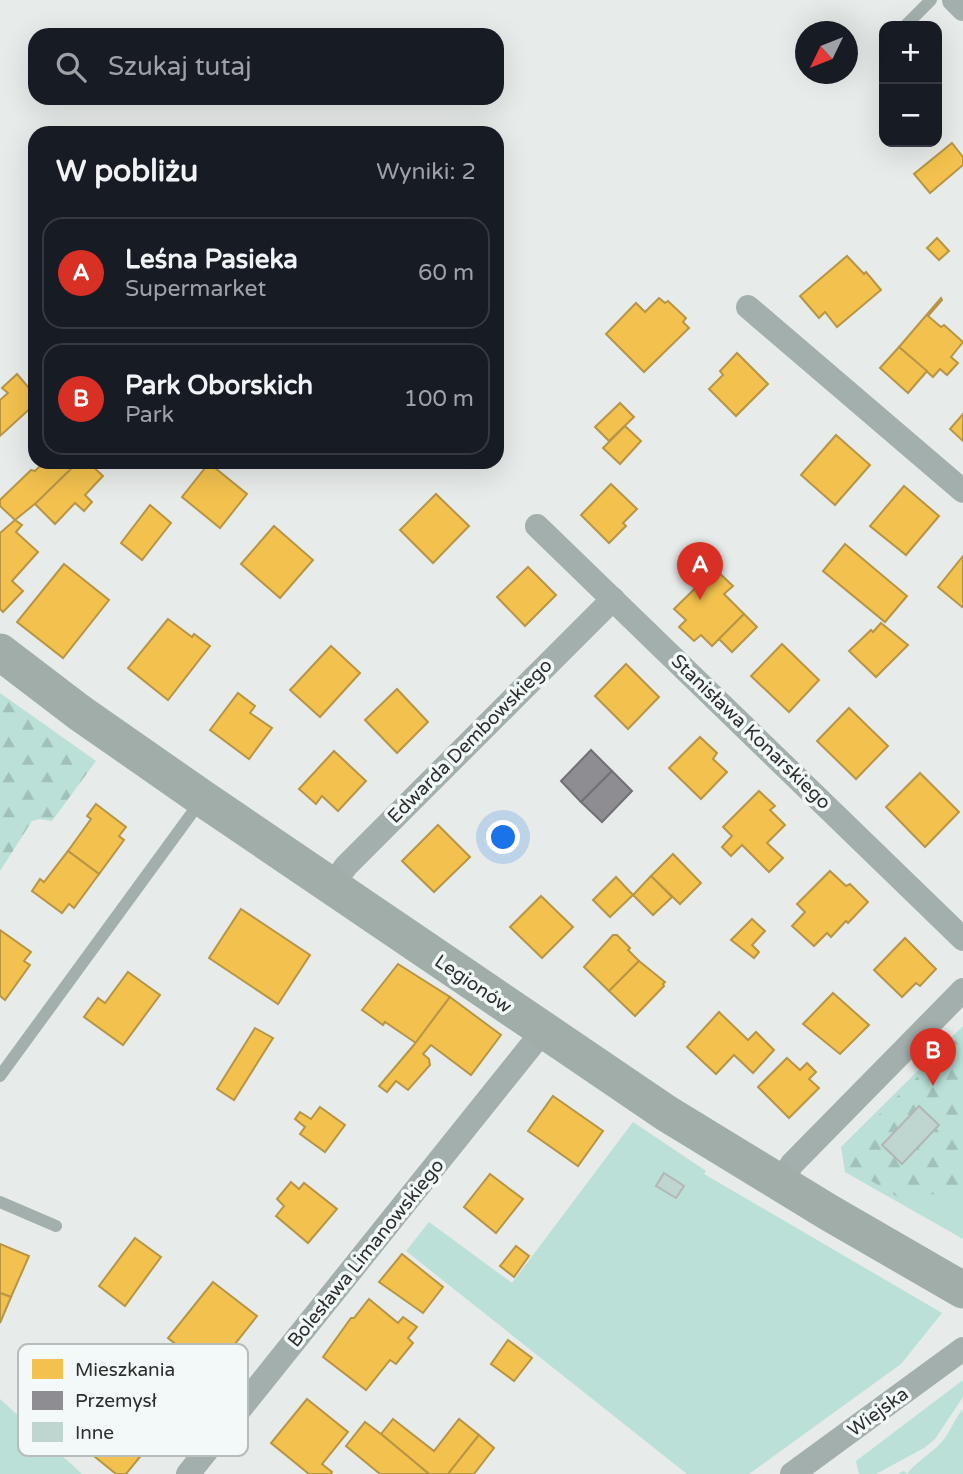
<!DOCTYPE html>
<html lang="pl">
<meta charset="utf-8">
<style>
:root{--surface:#171b24;--page:#242831;--text:#f1f3f6;--muted:#9ea1a6;--line:#363941;--accent:#d93025}
body{margin:0;font-family:"Varela Round",sans-serif;background:var(--page);color:var(--text)}
.controls{position:absolute;right:21px;top:21px;display:grid;overflow:hidden;border-radius:14px;box-shadow:0 7px 28px #0002}
.controls button{width:63px;height:63px;display:grid;place-items:center;padding:0;border:0;border-bottom:2px solid var(--line);background:var(--surface);color:var(--text);font:35px sans-serif}
.compass{position:absolute;left:795px;top:21px;width:63px;height:63px;border-radius:50%;background:var(--surface);box-shadow:0 7px 28px #0002;rotate:227deg}
.you{position:absolute;left:504px;top:838px;width:24px;height:24px;margin:-18px;border:5px solid #fff;border-radius:50%;background:#1a73e8;box-shadow:0 0 0 10px #1a73e833}
.badge{display:grid;place-items:center;width:46px;height:46px;border-radius:50%;background:var(--accent);color:#fff;font-size:23px;font-weight:700}
.pin{position:absolute;translate:-50% -58px;filter:drop-shadow(0 2px 4px #0008)}
.pin::after{content:'';position:absolute;top:37px;width:24px;height:21px;background:inherit;clip-path:polygon(0 0,100% 0,50% 100%)}
.list{margin:0;padding:0;list-style:none}
h2{display:flex;justify-content:space-between;align-items:center;height:91px;margin:0;padding:0 28px;font-size:30px}
h2 small{font-size:23px;font-weight:400;color:var(--muted)}
.list li{display:grid;grid-template-columns:46px 1fr auto;gap:21px;align-items:center;box-sizing:border-box;height:112px;margin:0 14px 14px;padding:0 14px;border:2px solid var(--line);border-radius:21px}
.list b{display:block;font-size:26px;white-space:nowrap}
.list p{margin:0;font-size:23px;white-space:nowrap;color:var(--muted)}
.list em{font-size:23px;font-style:normal;color:var(--muted)}
.icon{flex:none;width:38px;height:38px;fill:none;stroke:currentColor;stroke-width:2;stroke-linecap:round;stroke-linejoin:round}
.map{position:relative;flex:none;width:963px;height:1474px;overflow:hidden}
.search{position:absolute;background:var(--surface);box-shadow:0 7px 28px #0002;left:28px;top:28px;width:476px;height:77px;display:flex;align-items:center;gap:18px;box-sizing:border-box;padding:0 24px;border-radius:21px;color:var(--muted);font-size:26px}
.panel{position:absolute;background:var(--surface);box-shadow:0 7px 28px #0002;left:28px;top:126px;width:476px;height:343px;border-radius:21px}
.map>svg:first-child{display:block}
.green{fill:#bae0d7}
.forest{fill:url(#forest-firs)}
.homes{fill:#f2c14e;stroke:#b79544;stroke-width:2}
.industry{fill:#8d8d92;stroke:#707174;stroke-width:2}
.building{fill:#bed5d0;stroke:#b3b6b4;stroke-width:2}
.lines{fill:none;stroke-linecap:round;stroke-linejoin:round}
.lane{stroke:#a3afac;stroke-width:12}
.street{stroke:#a3afac;stroke-width:24}
.secondary{stroke:#a0ada9;stroke-width:37}
.labels{text-anchor:middle;dominant-baseline:central;stroke-width:7;stroke-linejoin:round;paint-order:stroke}
.street-label{font-size:19px;fill:#2d2f2e;stroke:#f3f9f8}
.key{fill:#f3f9f8;stroke:#b8bcbb;stroke-width:2}
.key-label{font-size:19px;fill:#2d2f2e}
</style>
<div class="map">
<svg width="963" height="1474" viewBox="0 0 963 1474">
<defs>
<pattern id="forest-firs" width="22" height="20" patternUnits="userSpaceOnUse" patternTransform="scale(1.75)"><rect width="22" height="20" fill="#bae0d7"/><path d="M5 1l3.5 6h-7zM16 11l3.5 6h-7z" fill="#a0c0b9"/></pattern>
</defs>
<rect width="100%" height="100%" fill="#e7ebe9"/>
<g class="green">
<polygon points="963,1026 963,1239 845,1172 841,1147"/>
<polygon points="633,1122 706,1171 704,1174 942,1313 901,1364 749,1474 687,1474 406,1251 429,1222 512,1283"/>
<polygon points="963,1380 963,1397 935,1439 924,1448 876,1474 859,1474 856,1461"/>
<polygon points="0,1399 82,1474 0,1474"/>
<path d="M963,1409V1474H898L904,1471L907,1474C917,1460 935,1452 945,1438C952,1428 955,1418 963,1409Z"/>
</g>
<g class="forest">
<polygon points="0,693 96,761 52,821 39,819 32,821 0,871"/>
<polygon points="963,1032 963,1190 901,1199 850,1168 851,1142"/>
</g>
<g class="homes">
<polygon points="952,143 963,157 963,165 930,193 914,174"/>
<polygon points="937,238 949,251 939,260 927,248"/>
<polygon points="847,256 864,274 866,272 881,290 837,327 825,312 819,318 800,296"/>
<polygon points="659,298 665,303 668,301 686,318 683,322 689,328 644,372 606,334 636,303 645,312"/>
<polygon points="941,298 942,300 928,316 941,327 944,325 963,342 951,357 958,363 947,375 940,369 933,377 899,347"/>
<polygon points="899,347 927,371 908,393 880,368"/>
<polygon points="737,353 768,384 736,416 709,389 723,375 720,371"/>
<polygon points="17,374 35,395 35,404 0,436 0,400 8,393 2,388"/>
<polygon points="620,403 634,417 609,441 595,427"/>
<polygon points="963,414 963,441 950,429"/>
<polygon points="625,426 641,441 620,464 603,448"/>
<polygon points="836,435 870,465 835,505 801,475"/>
<polygon points="44,462 78,462 41,499 15,520 0,506 0,500 31,470 35,471"/>
<polygon points="78,462 88,462 103,476 85,495 92,502 84,511 75,503 55,524 35,504"/>
<polygon points="209,463 247,494 220,528 182,497"/>
<polygon points="611,484 637,509 623,523 626,526 609,543 581,515"/>
<polygon points="904,486 939,516 906,555 870,526"/>
<polygon points="436,494 469,526 433,563 400,530"/>
<polygon points="150,505 171,523 142,560 121,543"/>
<polygon points="15,520 22,525 16,532 38,552 12,581 23,591 3,612 0,609 0,533"/>
<polygon points="274,526 313,560 280,598 241,564"/>
<polygon points="845,544 907,596 885,622 823,571"/>
<polygon points="963,556 963,606 962,607 938,587"/>
<polygon points="64,564 109,600 63,658 17,622"/>
<polygon points="528,567 556,595 525,626 497,597"/>
<polygon points="715,569 733,586 724,594 744,614 712,646 701,635 694,641 679,627 686,620 674,609"/>
<polygon points="744,614 757,627 732,652 719,639"/>
<polygon points="168,619 192,637 194,634 210,646 168,700 128,668"/>
<polygon points="881,623 908,645 876,677 849,651 871,630 873,632"/>
<polygon points="782,644 819,680 789,712 751,676"/>
<polygon points="331,646 360,673 320,717 290,690"/>
<polygon points="626,664 659,697 628,729 595,696"/>
<polygon points="397,689 428,722 397,753 365,720"/>
<polygon points="238,693 255,706 250,713 272,728 249,759 210,730"/>
<polygon points="849,708 888,746 856,779 817,741"/>
<polygon points="700,737 717,753 713,759 727,772 701,799 669,768"/>
<polygon points="334,751 366,781 338,811 322,796 316,804 299,789"/>
<polygon points="920,773 959,812 925,847 886,807"/>
<polygon points="759,791 775,806 770,810 785,825 767,843 783,858 769,872 742,845 731,856 722,847 732,836 723,827"/>
<polygon points="96,804 126,827 119,836 124,840 99,874 68,851 91,819 87,816"/>
<polygon points="438,825 470,857 434,892 402,861"/>
<polygon points="68,851 99,874 74,908 69,904 62,913 32,891 40,879 44,882"/>
<polygon points="673,854 701,883 680,904 651,876"/>
<polygon points="830,871 846,886 850,884 868,902 848,923 846,921 831,937 827,933 814,946 792,926 805,912 797,904"/>
<polygon points="651,876 672,897 653,915 633,895"/>
<polygon points="616,877 633,895 610,917 593,900"/>
<polygon points="541,896 573,927 542,958 510,927"/>
<polygon points="241,909 310,955 278,1004 209,958"/>
<polygon points="752,919 765,931 752,945 759,952 754,958 731,940"/>
<polygon points="0,930 31,952 24,961 30,965 5,1000 0,996"/>
<polygon points="613,935 617,935 630,948 628,950 639,961 609,991 584,967"/>
<polygon points="905,938 936,969 920,986 916,983 902,997 874,970"/>
<polygon points="639,961 665,982 663,984 664,986 635,1016 609,991"/>
<polygon points="398,964 450,997 416,1043 385,1022 383,1025 362,1010"/>
<polygon points="128,972 160,995 123,1045 84,1017 98,998 105,1003"/>
<polygon points="833,993 869,1025 840,1054 803,1024"/>
<polygon points="450,997 501,1035 471,1075 431,1045 423,1054 429,1059 430,1065 408,1090 396,1081 387,1092 379,1086 413,1046"/>
<polygon points="719,1012 748,1040 756,1032 774,1050 753,1073 734,1055 716,1074 687,1047"/>
<polygon points="255,1028 273,1038 234,1100 217,1089"/>
<polygon points="787,1058 800,1070 807,1063 816,1072 809,1079 819,1088 789,1118 758,1087"/>
<polygon points="553,1096 603,1131 578,1166 528,1131"/>
<polygon points="320,1107 345,1125 325,1152 300,1134 305,1127 295,1119 300,1112 311,1119"/>
<polygon points="490,1174 523,1199 496,1233 464,1207"/>
<polygon points="291,1182 299,1189 304,1183 337,1209 308,1243 276,1216 284,1206 277,1199"/>
<polygon points="135,1238 161,1257 125,1306 99,1286"/>
<polygon points="0,1244 29,1256 11,1297 0,1293"/>
<polygon points="516,1246 529,1256 514,1277 500,1266"/>
<polygon points="402,1254 443,1287 423,1313 379,1282"/>
<polygon points="213,1282 257,1316 212,1373 168,1338"/>
<polygon points="0,1293 11,1297 0,1323"/>
<polygon points="369,1299 398,1323 403,1317 417,1327 408,1338 413,1343 396,1364 390,1360 366,1390 323,1357 351,1318 354,1318"/>
<polygon points="508,1340 532,1358 514,1381 491,1364"/>
<polygon points="128,1393 166,1425 126,1474 116,1474 83,1447 105,1420 97,1414 106,1402 115,1408"/>
<polygon points="307,1399 348,1432 322,1464 332,1472 331,1474 309,1474 271,1443"/>
<polygon points="393,1419 434,1451 459,1419 479,1435 448,1474 429,1474 381,1434"/>
<polygon points="365,1422 381,1434 429,1474 380,1474 346,1446"/>
<polygon points="479,1435 494,1448 474,1474 448,1474"/>
</g>
<g class="industry">
<polygon points="591,750 612,771 581,802 561,781"/>
<polygon points="612,771 632,791 602,822 581,802"/>
</g>
<g class="building">
<polygon points="919,1106 939,1125 902,1164 882,1145"/>
<polygon points="664,1173 684,1186 676,1198 656,1186"/>
</g>
<g class="lines">
<g class="lane">
<polyline points="906,25 931,0"/>
<polyline points="0,1076 200,802"/>
<polyline points="0,1202 56,1226"/>
</g>
<g class="street">
<polyline points="954,0 963,9"/>
<polyline points="748,307 963,491"/>
<polyline points="537,526 963,939"/>
<polyline points="331,887 346,866 613,599"/>
<polyline points="780,1183 792,1164 963,990"/>
<polyline points="188,1474 543,1031"/>
<polyline points="792,1474 963,1349"/>
</g>
<polyline class="secondary" points="0,652 80,713 202,798 666,1113 828,1212 963,1290"/>
</g>
<g class="labels">
<g class="street-label">
<text transform="translate(751 732) rotate(44)">Stanisława Konarskiego</text>
<text transform="translate(470 741) rotate(-45)">Edwarda Dembowskiego</text>
<text transform="translate(473 984) rotate(34)">Legionów</text>
<text transform="translate(366 1253) rotate(-51)">Bolesława Limanowskiego</text>
<text transform="translate(878 1412) rotate(-36)">Wiejska</text>
</g>
</g>
<rect x="18" y="1344" width="230" height="112" rx="10" class="key"/>
<rect x="32" y="1359" width="31" height="20" fill="#f2c14e"/>
<rect x="32" y="1391" width="31" height="19" fill="#8d8d92"/>
<rect x="32" y="1422" width="31" height="20" fill="#bed5d0"/>
<g class="key-label">
<text x="75" y="1376">Mieszkania</text>
<text x="75" y="1407">Przemysł</text>
<text x="75" y="1439">Inne</text>
</g>
</svg>
<div class="controls">
<button>+</button>
<button>−</button>
</div>
<svg class="compass" viewBox="-18 -18 36 36"><path d="M0-13l5 13h-10z" fill="#e53935"/><path d="M0 13l5-13h-10z" fill="#9ea1a6"/></svg>
<div class="you"></div>
<div class="pin badge" style="left:700px;top:600px">A</div>
<div class="pin badge" style="left:933px;top:1086px">B</div>
<div class="search"><svg class="icon" aria-label="search" viewBox="0 0 24 24"><circle cx="10" cy="10" r="6"/><path d="M15 15l6 6"/></svg>Szukaj tutaj</div>
<section class="panel">
<h2>W pobliżu<small>Wyniki: 2</small></h2>
<ul class="list">
<li><span class="badge">A</span><div><b>Leśna Pasieka</b><p>Supermarket</p></div><em>60 m</em></li>
<li><span class="badge">B</span><div><b>Park Oborskich</b><p>Park</p></div><em>100 m</em></li>
</ul>
</section>
</div>
